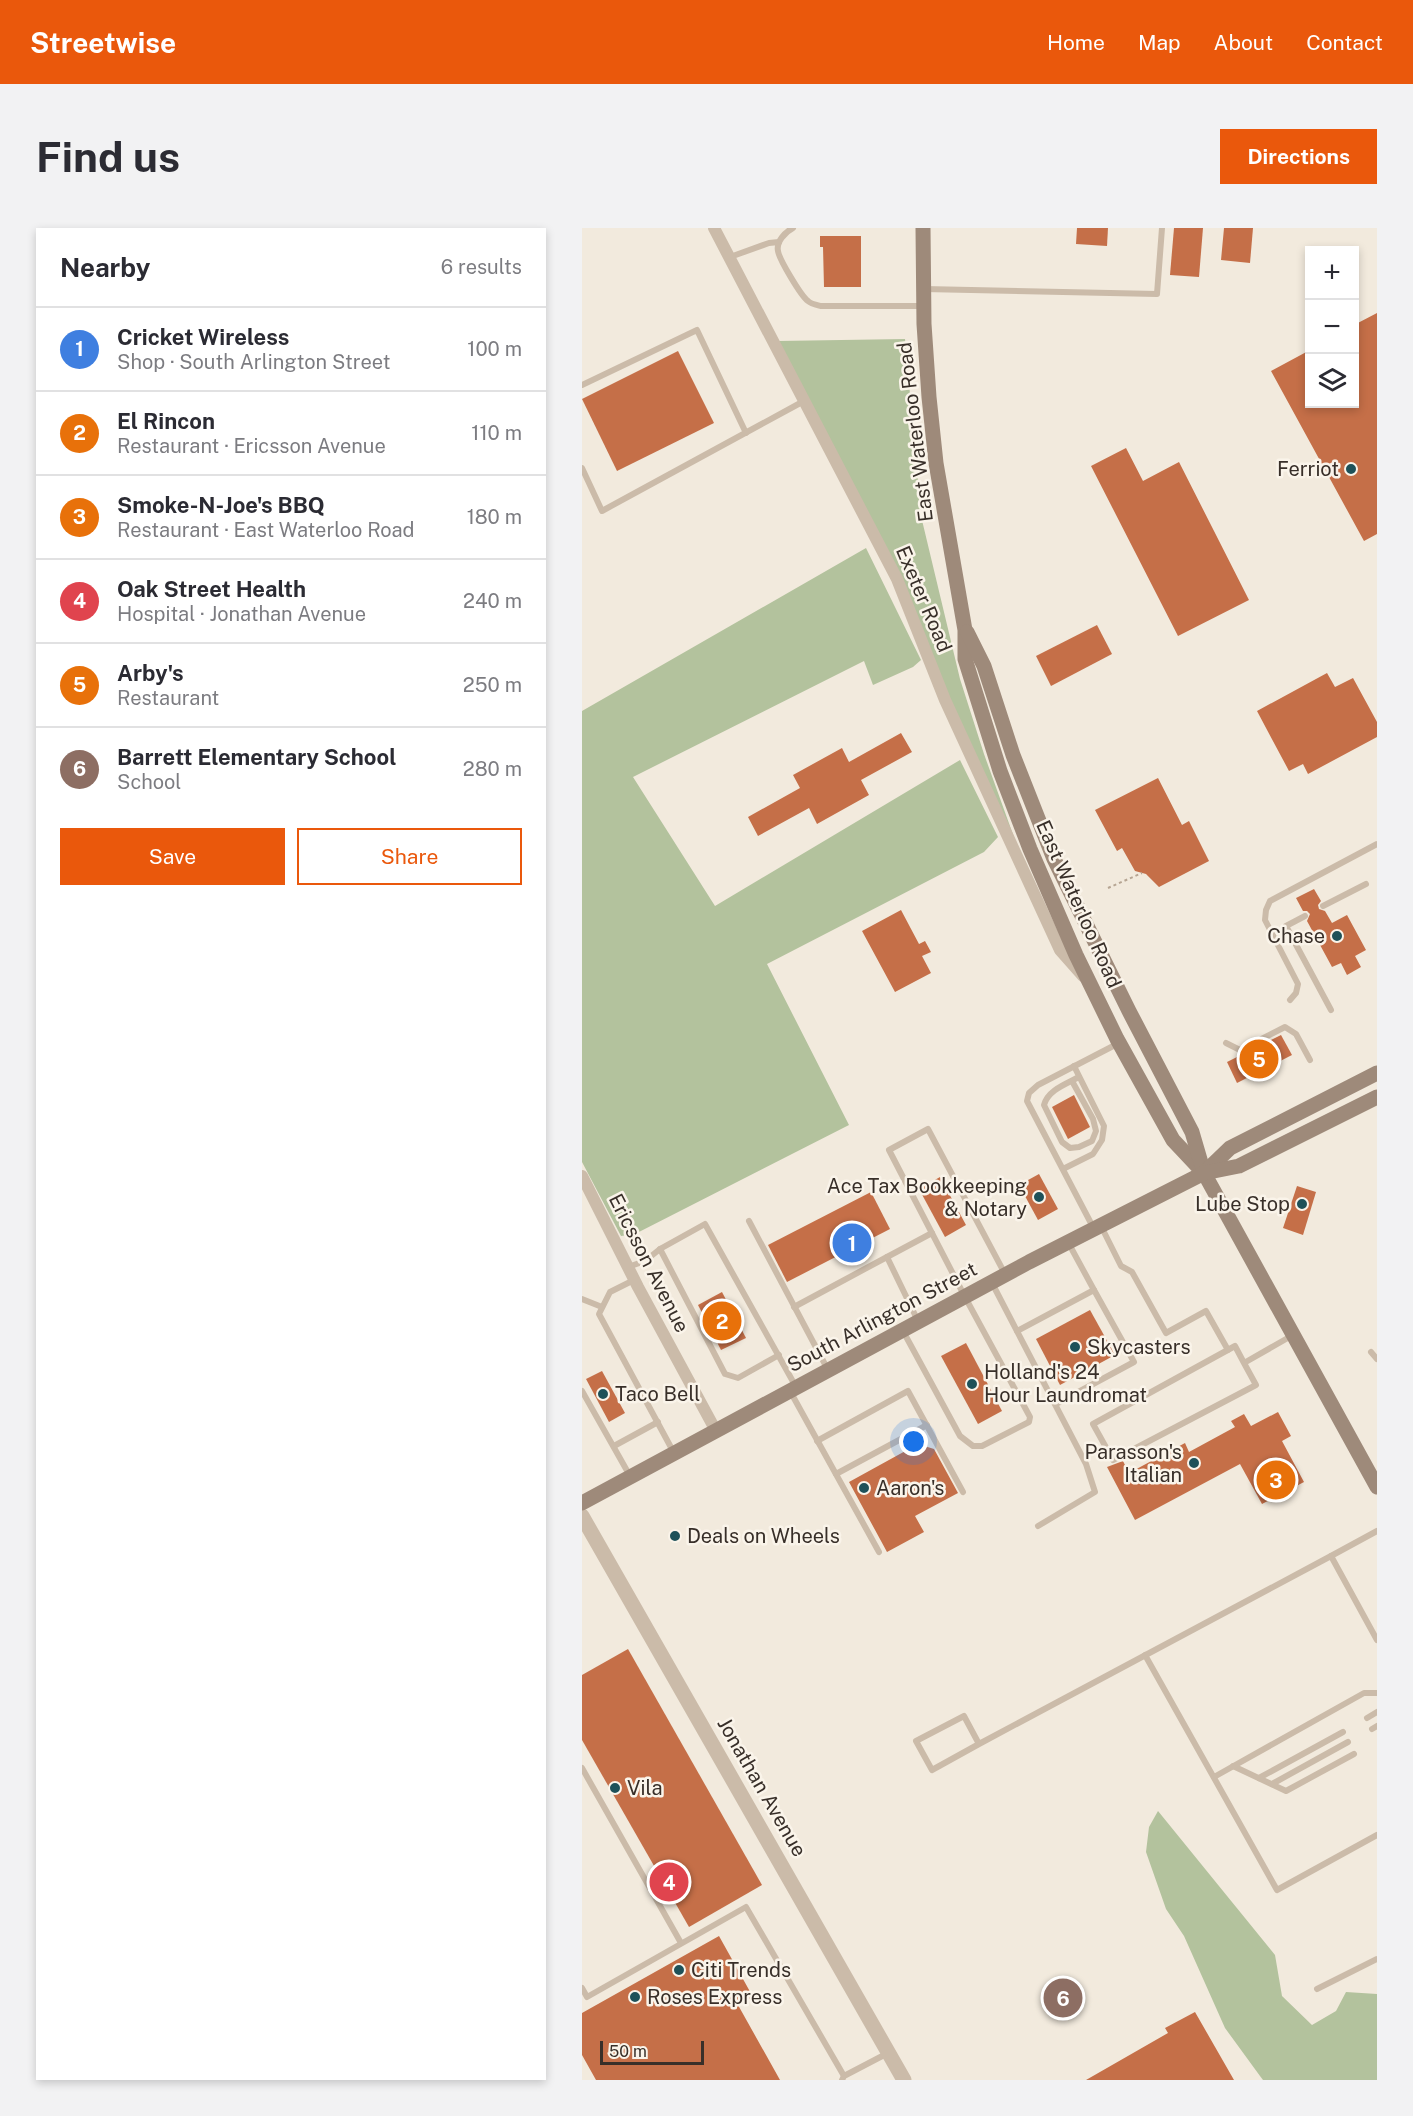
<!DOCTYPE html>
<meta charset="utf-8">
<style>
:root{--surface:#fff;--page:#f2f2f3;--text:#2b2b33;--muted:#7c7c81;--line:#e1e1e2;--accent:#ea580c}
body{margin:0;font-family:"Public Sans",sans-serif;background:var(--page);color:var(--text)}
.controls{position:absolute;right:18px;top:18px;display:grid;overflow:hidden;border-radius:0px;box-shadow:0 3px 9px #0003}
.controls button{width:54px;height:54px;display:grid;place-items:center;padding:0;border:0;border-bottom:2px solid var(--line);background:var(--surface);color:var(--text);font:30px sans-serif}
.scale{position:absolute;left:18px;bottom:15px;width:104px;box-sizing:border-box;padding-left:6px;border:3px solid #382f29;border-top:0;font-size:16px;line-height:21px;white-space:nowrap;color:#382f29;-webkit-text-stroke:4px #faf4ea;paint-order:stroke}
.you{position:absolute;left:332px;top:1214px;width:21px;height:21px;margin:-15px;border:4px solid #fff;border-radius:50%;background:#1a73e8;box-shadow:0 0 0 9px #1a73e833}
.badge{display:grid;place-items:center;width:39px;height:39px;border-radius:50%;background:var(--accent);color:#fff;font-size:20px;font-weight:700}
.pin{position:absolute;translate:-50% -50%;border:3px solid #fff;box-shadow:0 2px 6px #0006}
.list{margin:0;padding:0;list-style:none}
h2{display:flex;justify-content:space-between;align-items:center;height:78px;margin:0;padding:0 24px;font-size:26px}
h2 small{font-size:20px;font-weight:400;color:var(--muted)}
.list li{display:grid;grid-template-columns:39px 1fr auto;gap:18px;align-items:center;box-sizing:border-box;height:84px;padding:0 24px;border-top:2px solid var(--line)}
.list b{display:block;font-size:22px;white-space:nowrap}
.list p{margin:0;font-size:20px;white-space:nowrap;color:var(--muted)}
.list em{font-size:20px;font-style:normal;color:var(--muted)}
.actions{display:flex;gap:12px;padding:18px 24px}
.actions a{flex:1;padding:14px 0;border:2px solid var(--accent);border-radius:0px;text-align:center;font-size:21px;color:var(--accent)}
.actions .main{background:var(--accent);color:#fff}
.icon{flex:none;width:33px;height:33px;fill:none;stroke:currentColor;stroke-width:2;stroke-linecap:round;stroke-linejoin:round}
.map{position:relative;flex:none;width:795px;height:1852px;overflow:hidden;border-radius:0px}
header{display:flex;align-items:center;gap:36px;box-sizing:border-box;height:84px;padding:0 30px;background:var(--accent);color:#fff}
header strong{font-size:28px}
nav{display:flex;gap:33px;margin-inline-start:auto;font-size:21px}
.intro{display:flex;align-items:center;justify-content:space-between;box-sizing:border-box;height:144px;padding:0 36px}
h1{margin:0;font-size:42px}
.button{padding:15px 27px;border-radius:0px;background:var(--accent);color:#fff;font-size:21px;font-weight:700}
main{display:flex;gap:36px;padding:0 36px}
aside{flex:1;background:var(--surface);border-radius:0px;box-shadow:0 3px 9px #0003}
.map>svg:first-child{display:block}
.green{fill:#b3c29d}
.building{fill:#c56f48}
.lines{fill:none;stroke-linecap:round;stroke-linejoin:round}
.path{stroke:#b6a593;stroke-width:2;stroke-dasharray:3 3;stroke-linecap:butt}
.service{stroke:#cbbba9;stroke-width:6}
.minor{stroke:#cbbba9;stroke-width:12}
.tertiary{stroke:#cbbba9;stroke-width:15}
.secondary{stroke:#9e8a7a;stroke-width:15}
.poi-dot{fill:#1e5159;stroke:#faf4ea;stroke-width:2}
.labels{text-anchor:middle;dominant-baseline:central;stroke-width:5;stroke-linejoin:round;paint-order:stroke}
.street-label{font-size:20px;fill:#382f29;stroke:#faf4ea}
.poi-label{font-size:20px;fill:#382f29;stroke:#faf4ea;text-anchor:start}
</style>
<header>
<strong>Streetwise</strong>
<nav><a>Home</a><a>Map</a><a>About</a><a>Contact</a></nav>
</header>
<div class="intro"><h1>Find us</h1><a class="button">Directions</a></div>
<main>
<aside>
<h2>Nearby<small>6 results</small></h2>
<ul class="list">
<li><span class="badge" style="background:#3f7fe0">1</span><div><b>Cricket Wireless</b><p>Shop · South Arlington Street</p></div><em>100 m</em></li>
<li><span class="badge" style="background:#e8710a">2</span><div><b>El Rincon</b><p>Restaurant · Ericsson Avenue</p></div><em>110 m</em></li>
<li><span class="badge" style="background:#e8710a">3</span><div><b>Smoke-N-Joe's BBQ</b><p>Restaurant · East Waterloo Road</p></div><em>180 m</em></li>
<li><span class="badge" style="background:#e0444e">4</span><div><b>Oak Street Health</b><p>Hospital · Jonathan Avenue</p></div><em>240 m</em></li>
<li><span class="badge" style="background:#e8710a">5</span><div><b>Arby's</b><p>Restaurant</p></div><em>250 m</em></li>
<li><span class="badge" style="background:#8d6e63">6</span><div><b>Barrett Elementary School</b><p>School</p></div><em>280 m</em></li>
</ul>
<div class="actions"><a class="main">Save</a><a>Share</a></div>
</aside>
<div class="map">
<svg width="795" height="1852" viewBox="0 0 795 1852">
<rect width="100%" height="100%" fill="#f2eadd"/>
<g class="green">
<polygon points="323,111 339,288 378,451 402,526 433,612 196,113"/>
<polygon points="284,320 339,432 331,439 291,457 282,433 51,549 133,678 378,532 416,609 402,624 185,736 267,897 53,1006 39,1008 0,934 0,483"/>
<polygon points="576,1583 693,1727 700,1768 730,1797 754,1783 764,1764 795,1766 795,1852 681,1852 678,1848 643,1800 602,1708 584,1681 564,1624 567,1599"/>
</g>
<g class="building">
<polygon points="495,0 526,0 525,18 494,16"/>
<polygon points="592,0 621,0 617,49 588,47"/>
<polygon points="642,0 671,0 668,35 639,32"/>
<polygon points="238,8 279,8 279,59 242,59 241,19 238,19"/>
<polygon points="795,85 795,306 782,313 689,143 728,122 728,176 772,176 772,97"/>
<polygon points="96,123 132,195 35,243 0,171"/>
<polygon points="544,220 561,253 597,234 667,372 596,408 509,238"/>
<polygon points="515,397 530,426 469,458 454,428"/>
<polygon points="745,445 753,459 771,450 795,494 795,509 726,546 721,536 707,543 675,483"/>
<polygon points="319,505 330,524 279,552 287,567 235,596 227,580 176,608 166,589 218,560 211,547 260,520 267,534"/>
<polygon points="576,550 600,597 607,593 627,633 577,659 564,646 553,643 540,620 535,623 513,582"/>
<polygon points="732,661 739,673 736,677 737,681 743,683 750,695 765,687 784,722 773,728 779,739 765,747 759,735 750,739 725,693 728,686 725,683 721,683 714,670"/>
<polygon points="319,682 337,716 343,713 349,724 340,728 349,745 313,764 280,703"/>
<polygon points="699,807 710,827 655,855 645,834"/>
<polygon points="492,867 508,899 486,911 470,879"/>
<polygon points="457,946 476,981 456,992 437,957"/>
<polygon points="358,949 384,997 363,1009 337,961"/>
<polygon points="715,958 734,964 721,1007 701,1000"/>
<polygon points="289,964 308,1001 205,1054 186,1017"/>
<polygon points="140,1064 164,1110 139,1122 116,1077"/>
<polygon points="508,1082 533,1127 478,1157 454,1111"/>
<polygon points="384,1115 420,1183 396,1196 359,1128"/>
<polygon points="20,1143 43,1185 27,1194 4,1151"/>
<polygon points="696,1184 709,1208 700,1213 722,1254 680,1276 658,1236 553,1292 525,1239 541,1233 547,1245 603,1215 607,1224 653,1199 649,1193 662,1186 669,1198"/>
<polygon points="336,1216 352,1221 376,1265 333,1288 342,1304 305,1324 267,1254"/>
<polygon points="46,1421 180,1657 107,1699 0,1512 0,1447"/>
<polygon points="137,1708 171,1769 156,1777 198,1852 14,1852 0,1827 0,1785"/>
<polygon points="613,1784 652,1852 504,1852 586,1805 583,1800"/>
</g>
<g class="lines">
<polyline class="path" points="526,660 560,645"/>
<g class="service">
<path d="M211,0C203,4 194,14 196,23C197,31 219,68 226,73C229,76 235,77 239,78H341"/>
<polyline points="148,29 187,15 197,14"/>
<polyline points="342,61 575,66 580,0"/>
<polyline points="0,157 115,102 164,205"/>
<polyline points="0,240 20,283 222,173"/>
<polyline points="741,678 784,656"/>
<polyline points="723,688 704,698 749,782"/>
<polyline points="708,772 714,765 716,756 683,692 684,682 688,673 795,616"/>
<polyline points="644,815 658,822 703,799 714,806 728,832"/>
<path d="M490,853L511,891L514,903L510,913L497,919L488,920L480,914L462,877C466,862 484,856 497,849"/>
<polyline points="481,941 511,926 520,912 522,898 492,838"/>
<polyline points="167,993 246,1142"/>
<polyline points="519,998 539,1038 550,1044 584,1105 624,1083 646,1122"/>
<polyline points="512,1001 445,873 447,865 456,857 537,815"/>
<polyline points="78,1021 143,1146 156,1150 197,1127"/>
<polyline points="305,1029 350,1005"/>
<polyline points="46,1039 63,1033 78,1021 123,996 214,1159"/>
<polyline points="52,1052 28,1064 17,1086 92,1225"/>
<polyline points="410,1055 504,1236 513,1264 456,1298"/>
<polyline points="0,1071 20,1079"/>
<polyline points="212,1079 305,1029 336,1093"/>
<polyline points="321,1103 378,1208 391,1218 400,1218 447,1194 448,1189 383,1069 307,922 346,901 423,1046"/>
<polyline points="435,1103 512,1062 487,1016"/>
<polyline points="789,1124 795,1131"/>
<polyline points="662,1135 653,1118 511,1196 531,1232 674,1157 662,1135 711,1107"/>
<polyline points="0,1163 48,1248"/>
<polyline points="208,1163 297,1324"/>
<polyline points="474,1176 552,1134 512,1062"/>
<polyline points="235,1213 326,1163 381,1264"/>
<polyline points="32,1218 76,1194"/>
<polyline points="254,1246 345,1197"/>
<polyline points="749,1328 795,1412"/>
<polyline points="563,1427 695,1662 795,1607"/>
<polyline points="785,1490 795,1484"/>
<polyline points="790,1501 795,1498"/>
<polyline points="397,1516 382,1488 334,1513 350,1542 397,1516 749,1328 795,1303"/>
<polyline points="651,1538 704,1563 772,1526"/>
<polyline points="0,1540 99,1715"/>
<polyline points="632,1549 782,1465 795,1465"/>
<polyline points="677,1550 761,1504"/>
<polyline points="690,1556 766,1514"/>
<polyline points="0,1760 5,1769 164,1679 262,1848"/>
<polyline points="735,1761 795,1731"/>
<polyline points="260,1852 262,1848 306,1825"/>
</g>
<g class="minor">
<polyline points="132,0 315,351 363,472 478,722 501,748"/>
<polyline points="0,948 56,1059 134,1203"/>
</g>
<polyline class="tertiary" points="0,1288 322,1852"/>
<g class="secondary">
<polyline points="341,0 342,96 347,169 354,235 383,402 383,431 418,543 448,621 494,727 535,811 591,912 622,945"/>
<polyline points="385,404 402,438 431,527 472,631 547,783 610,904 622,945 795,1259"/>
<polyline points="622,945 648,920 795,845"/>
<polyline points="0,1275 447,1034 622,945 657,938 795,869"/>
</g>
</g>
<g class="poi-dot">
<circle cx="769" cy="241" r="6"/>
<circle cx="755" cy="708" r="6"/>
<circle cx="457" cy="969" r="6"/>
<circle cx="720" cy="976" r="6"/>
<circle cx="493" cy="1119" r="6"/>
<circle cx="390" cy="1156" r="6"/>
<circle cx="21" cy="1166" r="6"/>
<circle cx="612" cy="1235" r="6"/>
<circle cx="282" cy="1260" r="6"/>
<circle cx="93" cy="1308" r="6"/>
<circle cx="33" cy="1560" r="6"/>
<circle cx="97" cy="1742" r="6"/>
<circle cx="53" cy="1769" r="6"/>
</g>
<g class="labels">
<g class="street-label">
<text transform="translate(333 204) rotate(-97)">East Waterloo Road</text>
<text transform="translate(342 371) rotate(67)">Exeter Road</text>
<text transform="translate(497 676) rotate(66)">East Waterloo Road</text>
<text transform="translate(67 1035) rotate(63)">Ericsson Avenue</text>
<text transform="translate(300 1089) rotate(-28)">South Arlington Street</text>
<text transform="translate(180 1559) rotate(60)">Jonathan Avenue</text>
</g>
<g class="poi-label">
<text x="757" y="241" text-anchor="end">Ferriot</text>
<text x="743" y="708" text-anchor="end">Chase</text>
<text x="445" y="958" text-anchor="end">Ace Tax Bookkeeping<tspan x="445" dy="23">&amp; Notary</tspan></text>
<text x="708" y="976" text-anchor="end">Lube Stop</text>
<text x="505" y="1119">Skycasters</text>
<text x="402" y="1144">Holland's 24<tspan x="402" dy="23">Hour Laundromat</tspan></text>
<text x="33" y="1166">Taco Bell</text>
<text x="600" y="1224" text-anchor="end">Parasson's<tspan x="600" dy="23">Italian</tspan></text>
<text x="294" y="1260">Aaron's</text>
<text x="105" y="1308">Deals on Wheels</text>
<text x="45" y="1560">Vila</text>
<text x="109" y="1742">Citi Trends</text>
<text x="65" y="1769">Roses Express</text>
</g>
</g>
</svg>
<div class="controls">
<button>+</button>
<button>−</button>
<button><svg class="icon" aria-label="layers" viewBox="0 0 24 24"><path d="M12 4l9 5-9 5-9-5zM3 14l9 5 9-5"/></svg></button>
</div>
<div class="scale">50 m</div>
<div class="you"></div>
<div class="pin badge" style="left:270px;top:1015px;background:#3f7fe0">1</div>
<div class="pin badge" style="left:140px;top:1093px;background:#e8710a">2</div>
<div class="pin badge" style="left:694px;top:1252px;background:#e8710a">3</div>
<div class="pin badge" style="left:87px;top:1654px;background:#e0444e">4</div>
<div class="pin badge" style="left:677px;top:831px;background:#e8710a">5</div>
<div class="pin badge" style="left:481px;top:1770px;background:#8d6e63">6</div>
</div>
</main>
